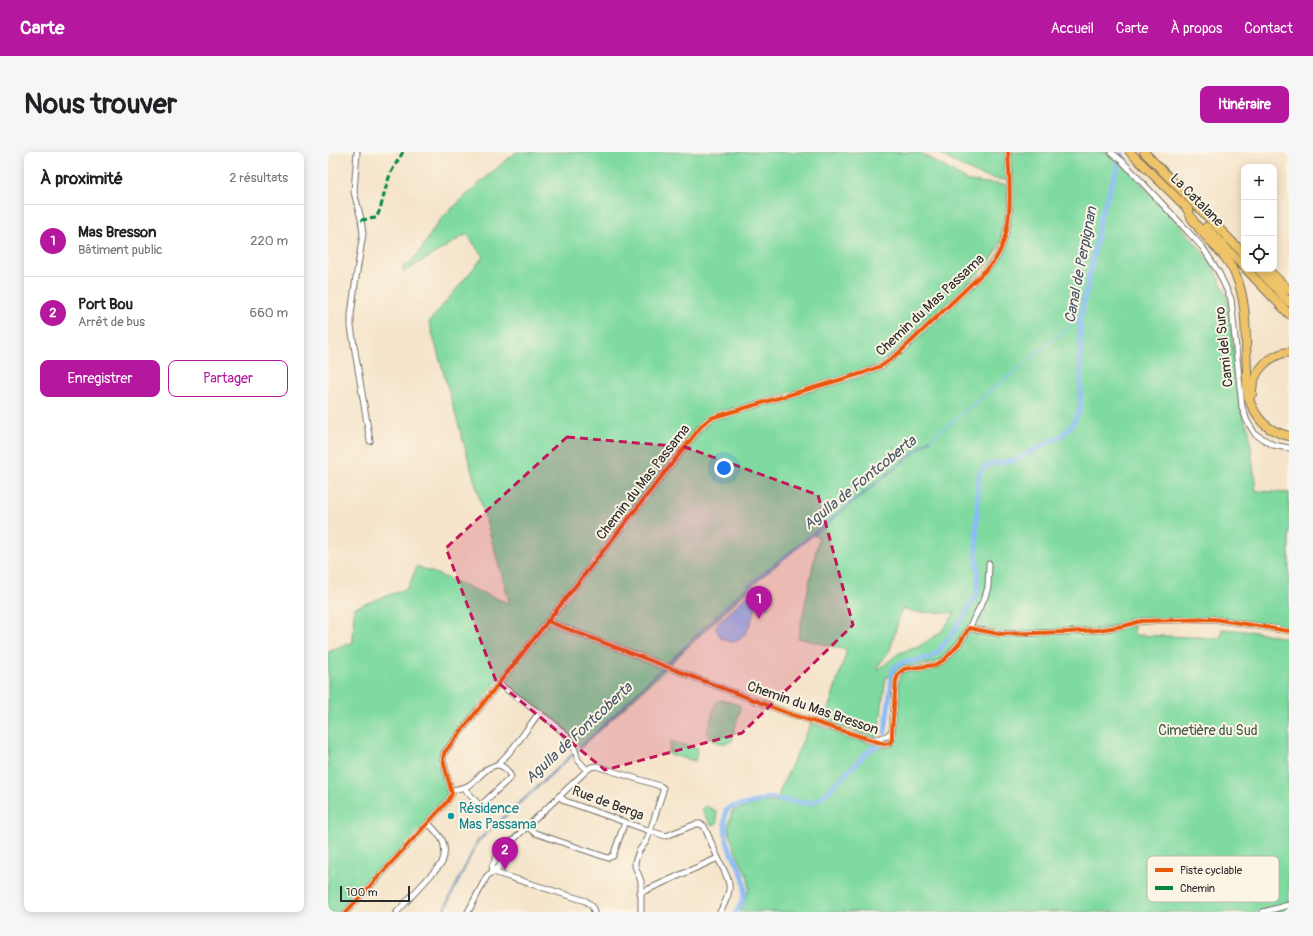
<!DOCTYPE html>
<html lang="fr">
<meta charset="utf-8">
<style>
:root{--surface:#fff;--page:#f6f6f6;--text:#202124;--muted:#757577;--line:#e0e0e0;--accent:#b5179e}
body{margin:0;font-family:Pangolin,sans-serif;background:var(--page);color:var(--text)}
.controls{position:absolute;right:12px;top:12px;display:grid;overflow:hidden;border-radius:8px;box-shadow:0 2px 10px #0003}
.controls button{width:36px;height:36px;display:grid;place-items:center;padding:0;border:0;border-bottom:1px solid var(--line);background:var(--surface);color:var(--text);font:20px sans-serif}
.scale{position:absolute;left:12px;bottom:10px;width:70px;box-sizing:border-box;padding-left:4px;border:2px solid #2b2b2b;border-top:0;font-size:11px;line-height:14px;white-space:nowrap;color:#2b2b2b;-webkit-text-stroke:3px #fcf5e5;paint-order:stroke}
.you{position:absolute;left:396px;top:316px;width:14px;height:14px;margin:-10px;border:3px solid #fff;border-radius:50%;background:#1a73e8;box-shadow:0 0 0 6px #1a73e833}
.badge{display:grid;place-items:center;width:26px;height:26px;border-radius:50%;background:var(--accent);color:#fff;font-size:13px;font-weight:700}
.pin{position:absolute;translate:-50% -33px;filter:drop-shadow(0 1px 2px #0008)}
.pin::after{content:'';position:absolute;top:21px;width:14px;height:12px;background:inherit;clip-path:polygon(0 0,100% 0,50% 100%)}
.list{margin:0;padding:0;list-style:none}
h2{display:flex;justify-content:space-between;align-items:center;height:52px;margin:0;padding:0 16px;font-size:17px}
h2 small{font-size:13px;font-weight:400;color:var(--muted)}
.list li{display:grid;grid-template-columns:26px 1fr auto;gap:12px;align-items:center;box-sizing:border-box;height:72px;padding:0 16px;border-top:1px solid var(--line)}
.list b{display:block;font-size:15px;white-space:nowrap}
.list p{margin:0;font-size:13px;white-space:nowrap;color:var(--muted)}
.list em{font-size:13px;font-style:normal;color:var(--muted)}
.actions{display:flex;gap:8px;padding:12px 16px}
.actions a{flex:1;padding:9px 0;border:1px solid var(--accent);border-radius:8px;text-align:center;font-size:14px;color:var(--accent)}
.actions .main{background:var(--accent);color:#fff}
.icon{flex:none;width:22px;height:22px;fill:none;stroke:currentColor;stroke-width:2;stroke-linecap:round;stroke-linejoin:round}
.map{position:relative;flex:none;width:961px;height:760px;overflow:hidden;border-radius:8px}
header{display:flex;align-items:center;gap:24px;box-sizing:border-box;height:56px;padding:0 20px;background:var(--accent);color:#fff}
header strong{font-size:19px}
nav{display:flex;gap:22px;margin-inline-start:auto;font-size:14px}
.intro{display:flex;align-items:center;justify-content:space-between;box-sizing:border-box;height:96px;padding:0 24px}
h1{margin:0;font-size:28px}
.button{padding:10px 18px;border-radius:8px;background:var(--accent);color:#fff;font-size:14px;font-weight:700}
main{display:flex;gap:24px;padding:0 24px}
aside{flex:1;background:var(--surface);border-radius:8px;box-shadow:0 2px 10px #0003}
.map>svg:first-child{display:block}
.green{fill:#7fdaa0;stroke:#558266;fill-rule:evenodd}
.water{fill:#89bbf6;stroke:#5a7390}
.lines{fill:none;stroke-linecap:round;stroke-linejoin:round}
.stream{stroke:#89bbf6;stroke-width:1.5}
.canal{stroke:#89bbf6;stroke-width:5}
.minor-casing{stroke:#726c63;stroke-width:7}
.highway-casing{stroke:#726c63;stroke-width:10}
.minor{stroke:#fff;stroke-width:5}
.highway{stroke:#efc469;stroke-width:8}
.quiet{stroke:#00873e;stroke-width:3;stroke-dasharray:6 3;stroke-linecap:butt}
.cycleway-casing{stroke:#fcf5e5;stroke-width:6}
.cycleway{stroke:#e8590c;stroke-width:4}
.marked{fill:#c2185b;fill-opacity:0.2;stroke:#c2185b;stroke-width:3;stroke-dasharray:8 5;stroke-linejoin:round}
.culture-dot{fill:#0f9aa8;stroke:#fcf5e5;stroke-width:1.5}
.labels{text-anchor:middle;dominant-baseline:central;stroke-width:4;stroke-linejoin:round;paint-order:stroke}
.street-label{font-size:14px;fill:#2b2b2b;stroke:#fcf5e5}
.park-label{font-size:14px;fill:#405748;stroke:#fcf5e5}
.culture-label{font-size:14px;fill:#0d838f;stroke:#fcf5e5;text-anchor:start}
.water-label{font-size:15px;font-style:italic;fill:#475668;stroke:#fcf5e5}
.key{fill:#fcf5e5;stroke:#bdb8ad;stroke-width:1}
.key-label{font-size:11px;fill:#2b2b2b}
</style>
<header>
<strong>Carte</strong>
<nav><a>Accueil</a><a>Carte</a><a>À propos</a><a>Contact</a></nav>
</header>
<div class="intro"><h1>Nous trouver</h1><a class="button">Itinéraire</a></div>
<main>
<aside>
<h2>À proximité<small>2 résultats</small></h2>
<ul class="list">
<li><span class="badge">1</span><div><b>Mas Bresson</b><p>Bâtiment public</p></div><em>220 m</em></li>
<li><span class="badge">2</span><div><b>Port Bou</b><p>Arrêt de bus</p></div><em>660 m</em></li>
</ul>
<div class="actions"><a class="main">Enregistrer</a><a>Partager</a></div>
</aside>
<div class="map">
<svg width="961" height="760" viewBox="0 0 961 760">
<rect width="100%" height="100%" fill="#fcf5e5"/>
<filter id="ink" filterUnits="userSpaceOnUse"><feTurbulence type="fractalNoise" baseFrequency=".025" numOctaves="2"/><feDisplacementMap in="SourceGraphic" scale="8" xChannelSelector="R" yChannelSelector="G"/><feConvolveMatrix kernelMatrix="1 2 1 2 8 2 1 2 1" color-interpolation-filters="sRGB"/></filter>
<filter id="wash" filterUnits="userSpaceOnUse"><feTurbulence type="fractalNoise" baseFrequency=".012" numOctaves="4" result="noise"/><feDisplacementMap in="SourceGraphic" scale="16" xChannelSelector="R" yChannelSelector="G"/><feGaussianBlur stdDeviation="0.9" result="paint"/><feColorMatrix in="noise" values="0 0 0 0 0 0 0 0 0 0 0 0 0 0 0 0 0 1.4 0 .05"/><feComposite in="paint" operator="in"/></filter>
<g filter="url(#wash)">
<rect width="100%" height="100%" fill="#f5e4ca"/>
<g class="green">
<path d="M188,0H591L640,29L680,33C679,56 679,82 666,103C663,109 658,113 654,118L571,197L554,211L534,219L382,264L373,270L114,599V604L120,638L119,645L114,653L15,760H0V500L25,490L26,456L80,436L89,414L182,452L101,170L155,105L139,82L76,120L74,116C91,108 99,85 110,71C116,63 125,56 132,49C150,32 169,16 188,0Z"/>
<path d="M609,0H677L679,28C654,28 630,12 609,0Z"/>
<path d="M682,0H781L789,8L793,10L853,74L873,98L889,122L900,148L912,256L917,270L921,278L928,339L961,341V477L886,465L795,472L770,476L740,478L672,480L640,474L629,491L615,506L607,511L575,515L568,523L558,525L550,584L546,585L496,570L519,498L470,486L491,385L485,383L434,425L342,512L223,468L377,274L384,268L536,224L557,215L574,201L658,122L676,94L683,66L684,33ZM574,456L587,460L627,461L613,480L590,495L571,501L550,518V514L562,498Z"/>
<polygon points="220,472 337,518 253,596 246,588 174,531"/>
<polygon points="806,473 806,483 893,486 894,477 929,480 961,487 961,760 412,760 421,737 420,725 407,699 400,675 404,659 436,650 449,650 452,638 483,571 553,595 561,595 567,590 571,528 573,522 577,519 608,515 642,479 671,484"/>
<path d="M393,548L411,553L412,556L404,589C397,594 381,590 379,581L387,552L389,549Z"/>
<polygon points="343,589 370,596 367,609 340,602"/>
<polygon points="378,654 388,659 389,671 388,672 383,673 376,662 374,656"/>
</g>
<g class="water">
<polygon points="603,286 604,287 420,436 338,514 336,514 419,434"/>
<path d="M429,434L431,435V444L439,451L440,455L438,456L431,453L429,454C422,469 417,501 393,486L388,477L389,472Z"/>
<polygon points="336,514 337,515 244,604 150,690 116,760 114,760 149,689 243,603"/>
</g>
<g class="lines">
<polyline class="stream" points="603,287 743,173"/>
<g class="canal">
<polyline points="557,581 565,517 568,514 573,511 602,506 609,501 627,478 649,442 650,421 648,403 650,324 655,316 663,312 688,308 735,283 745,271 752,257 753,235 752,168 770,80 772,66 794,2"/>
<path d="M408,760C422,741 417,726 407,707C405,703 401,698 400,693C397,683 396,669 398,659L402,655L421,652L441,646L478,651L486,650L494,645L530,610L539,600L551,593"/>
</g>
</g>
</g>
<g filter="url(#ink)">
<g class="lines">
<g class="minor-casing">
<g id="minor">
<polyline points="29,0 26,40 33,67 35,82 27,132 23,163 23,175 42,289"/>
<polyline points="783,0 794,9 854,73 875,96 891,121 903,147 914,255 919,269 927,282 945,293 961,296"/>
<polyline points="219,469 462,562 556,592 562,591 564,587 564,579 568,528 571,521 576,517 607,513 616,508 631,492 641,476 671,482 740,480 770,478 796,474 813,469 886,467 961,479"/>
<polyline points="641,476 657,445 660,435 661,412"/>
<polyline points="171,532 225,571 239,584 244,589 250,608 259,618"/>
<polyline points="545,588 559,584 564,579"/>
<path d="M136,636L152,654L183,625C181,619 175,613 169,613"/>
<path d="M123,638C145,635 143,631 159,617C162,615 167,614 170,612C186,598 198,578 211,561"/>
<polyline points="200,675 207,681 280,706 285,704 297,670"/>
<polyline points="165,720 164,714 175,693 184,689 259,618 263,615 268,614 332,634 335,636 335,639 322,679 237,649 231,644"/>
<polyline points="165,720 258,749 264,754 266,760"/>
<polyline points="312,741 390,706"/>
<path d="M18,760L120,649L124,642L115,608L116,601L375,272L383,266L535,221L555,213L573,199L656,120C660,115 665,111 668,106C686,77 682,32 680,0"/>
<path d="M69,760L114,711C121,692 113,684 100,671"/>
<polyline points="140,760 159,724 170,716 184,689"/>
<path d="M313,760V729L307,714V710L311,699L319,688L322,679L338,684L368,672H372L376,674C381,685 385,695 390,706C402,731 407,734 392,760"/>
<polyline points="935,760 961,753"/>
</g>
</g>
<g class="highway-casing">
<g id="highway">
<polyline points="802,0 861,58"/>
<polyline points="816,0 916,102"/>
<path d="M858,55C861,60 863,67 867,71C880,90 899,102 908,124C920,152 917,186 919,217C919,225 918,236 920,244C927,266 938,279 961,284"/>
<polyline points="878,75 916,115"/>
<polyline points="918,117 961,162"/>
<polyline points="930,117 961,150"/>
<polyline points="939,117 961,138"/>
<path d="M924,242C923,221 940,203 961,200"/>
</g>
</g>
<use href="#minor" class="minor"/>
<use href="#highway" class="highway"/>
<path class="quiet" d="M33,68L48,66C54,56 55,43 59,32C62,20 69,10 75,0"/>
<g class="cycleway-casing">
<g id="cycleway">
<polyline points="219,469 462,562 556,592 562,591 564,587 564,579 568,528 571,521 576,517 607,513 616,508 631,492 641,476 671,482 740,480 770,478 796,474 813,469 886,467 961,479"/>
<path d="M18,760L120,649L124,642L115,608L116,601L375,272L383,266L535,221L555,213L573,199L656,120C660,115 665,111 668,106C686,77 682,32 680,0"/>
</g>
</g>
<use href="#cycleway" class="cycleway"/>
</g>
</g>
<path class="marked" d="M239,285L357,295L490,343L525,473L414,581L277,618L168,529L118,396Z"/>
<circle class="culture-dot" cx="123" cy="664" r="4"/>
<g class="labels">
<g class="street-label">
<text transform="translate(869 48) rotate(45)">La Catalane</text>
<text transform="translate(602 153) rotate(-43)">Chemin du Mas Passama</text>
<text transform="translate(896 195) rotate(-96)">Cami del Suro</text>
<text transform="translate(315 330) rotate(-52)">Chemin du Mas Passama</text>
<text transform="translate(485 556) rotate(19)">Chemin du Mas Bresson</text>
<text transform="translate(280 651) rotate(20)">Rue de Berga</text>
</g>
<g class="park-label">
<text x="880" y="578">Cimetière du Sud</text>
</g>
<g class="culture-label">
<text x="131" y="656">Résidence<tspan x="131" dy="16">Mas Passama</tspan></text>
</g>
<g class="water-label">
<text transform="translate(753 113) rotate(-79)">Canal de Perpignan</text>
<text transform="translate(532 331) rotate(-39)">Agulla de Fontcoberta</text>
<text transform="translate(251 581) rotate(-43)">Agulla de Fontcoberta</text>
</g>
</g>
<rect x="819" y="704" width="132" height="46" rx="6" class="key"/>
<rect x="827" y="716" width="18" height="4" fill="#e8590c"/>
<rect x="827" y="734" width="18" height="4" fill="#00873e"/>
<g class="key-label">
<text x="852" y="722">Piste cyclable</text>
<text x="852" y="740">Chemin</text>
</g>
</svg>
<div class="controls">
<button>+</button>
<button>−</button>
<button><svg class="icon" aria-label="locate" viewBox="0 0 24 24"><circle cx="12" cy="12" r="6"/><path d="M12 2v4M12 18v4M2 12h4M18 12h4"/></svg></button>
</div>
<div class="scale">100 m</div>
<div class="you"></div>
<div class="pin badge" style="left:431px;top:467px">1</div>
<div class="pin badge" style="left:177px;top:718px">2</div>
</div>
</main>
